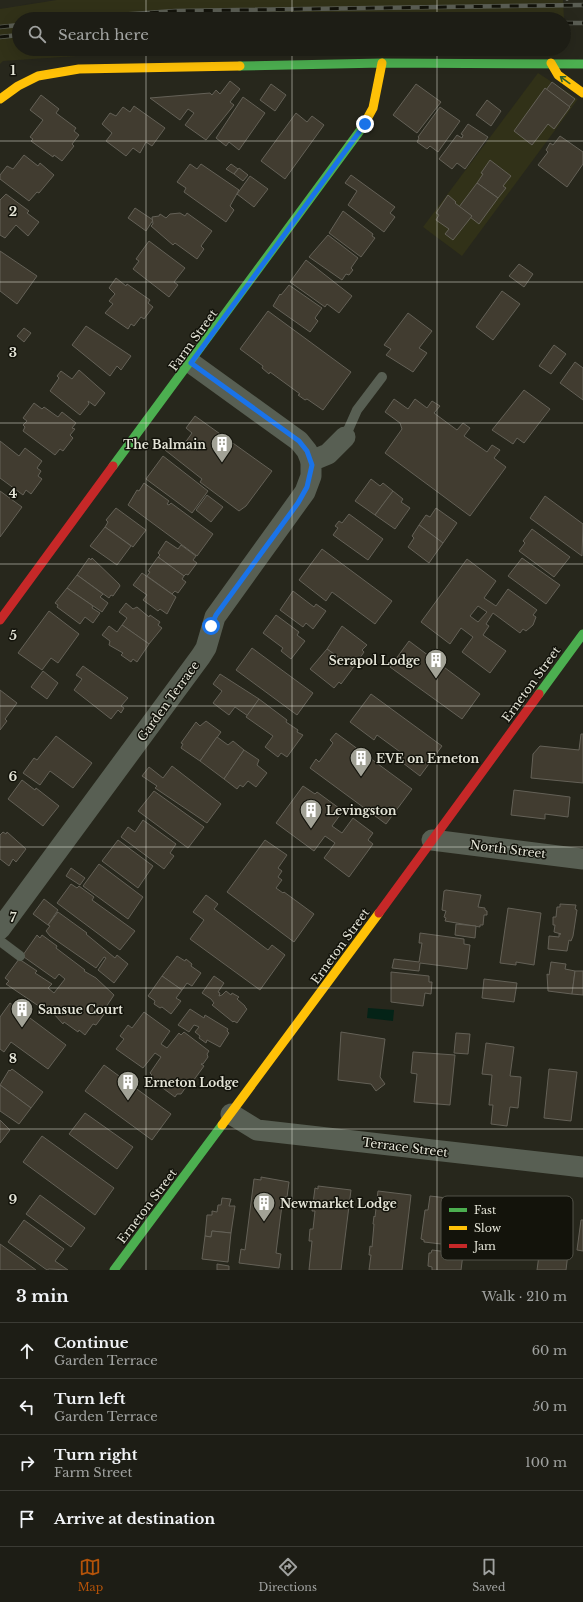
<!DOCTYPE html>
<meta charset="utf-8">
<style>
:root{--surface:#1d1d15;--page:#2a2a22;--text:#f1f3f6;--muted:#a0a2a0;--line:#3b3b34;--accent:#b45309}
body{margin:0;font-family:"Libre Baskerville",serif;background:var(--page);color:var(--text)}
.stop{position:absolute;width:12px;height:12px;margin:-9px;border:3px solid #1a73e8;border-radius:50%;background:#fff}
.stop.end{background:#1a73e8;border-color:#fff;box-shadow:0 1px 4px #0008}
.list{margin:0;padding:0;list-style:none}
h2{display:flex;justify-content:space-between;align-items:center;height:52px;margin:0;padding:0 16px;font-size:17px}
h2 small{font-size:13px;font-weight:400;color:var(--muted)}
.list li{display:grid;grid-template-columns:26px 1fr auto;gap:12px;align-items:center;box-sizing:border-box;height:56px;padding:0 16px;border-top:1px solid var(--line)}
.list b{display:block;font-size:15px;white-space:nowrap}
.list p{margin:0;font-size:13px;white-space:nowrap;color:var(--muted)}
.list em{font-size:13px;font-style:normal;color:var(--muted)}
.icon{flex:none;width:22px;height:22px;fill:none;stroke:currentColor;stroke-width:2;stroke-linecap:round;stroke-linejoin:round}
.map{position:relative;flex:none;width:583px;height:1270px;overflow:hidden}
.search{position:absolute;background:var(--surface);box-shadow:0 4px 16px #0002;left:12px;right:12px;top:12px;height:44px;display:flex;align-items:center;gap:10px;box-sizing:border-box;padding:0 14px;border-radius:22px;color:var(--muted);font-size:15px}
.sheet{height:276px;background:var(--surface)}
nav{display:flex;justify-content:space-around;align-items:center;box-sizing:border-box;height:56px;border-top:1px solid var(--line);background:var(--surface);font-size:11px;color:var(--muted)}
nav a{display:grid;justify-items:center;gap:2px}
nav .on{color:var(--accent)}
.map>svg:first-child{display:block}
.built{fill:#313118}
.water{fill:#042317}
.building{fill:#413c30;stroke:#646157;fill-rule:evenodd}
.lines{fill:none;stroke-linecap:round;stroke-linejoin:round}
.path{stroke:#5c5f56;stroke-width:2.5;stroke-dasharray:1 3;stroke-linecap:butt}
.lane{stroke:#585f53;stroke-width:10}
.street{stroke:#585f53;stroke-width:21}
.fast{stroke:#4caf50;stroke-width:9}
.slow{stroke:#ffc107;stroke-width:9}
.jam{stroke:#c62828;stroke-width:9}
.rail-casing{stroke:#5a5d53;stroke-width:4.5}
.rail{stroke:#13130b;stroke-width:3;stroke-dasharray:9;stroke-linecap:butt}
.oneway{stroke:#30612e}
.route{stroke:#1a73e8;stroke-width:5}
.grid{fill:none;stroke:#e4e4d7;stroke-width:1;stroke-opacity:0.55}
.labels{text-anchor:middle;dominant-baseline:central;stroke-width:3;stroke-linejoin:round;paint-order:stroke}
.street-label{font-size:12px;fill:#e4e4d7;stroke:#13130b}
.poi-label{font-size:12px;font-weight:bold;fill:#e4e4d7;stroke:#13130b;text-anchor:start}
.key{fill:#13130b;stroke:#525248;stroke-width:1}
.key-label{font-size:11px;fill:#e4e4d7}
.grid-label{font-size:13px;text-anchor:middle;font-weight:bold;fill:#e4e4d7;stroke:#13130b;stroke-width:3;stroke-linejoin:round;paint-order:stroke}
</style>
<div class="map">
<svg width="583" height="1270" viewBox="0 0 583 1270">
<rect width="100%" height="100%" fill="#27271c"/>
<g class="built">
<polygon points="57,0 563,0 564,19 19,19 19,49 236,49 166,50 3,61 0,64 0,9"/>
<polygon points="538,73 578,99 462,256 423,227"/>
</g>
<polygon class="water" points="368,1008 394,1010 393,1021 367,1018"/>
<g class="building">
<polygon points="230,81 240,89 230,102 234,105 206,140 185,125 194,113 188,109 180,120 150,98 210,93 212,95 216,90 220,94"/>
<polygon points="552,82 575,99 569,107 546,90"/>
<polygon points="271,84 286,95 275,111 260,100"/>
<polygon points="416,84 441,102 417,133 393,115"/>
<polygon points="545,88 570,107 554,129 548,124 532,145 514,131"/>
<polygon points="41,95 59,109 56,113 76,128 74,131 79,135 72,144 74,146 62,161 54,155 53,157 31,141 33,139 30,137 43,120 30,110"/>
<polygon points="243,97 265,113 239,150 229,142 226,146 216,138"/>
<polygon points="487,100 501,111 491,126 476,115"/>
<polygon points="134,106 165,128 152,146 146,142 140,153 133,148 126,156 106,141 112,133 102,124 110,113 116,116 123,107 130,112"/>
<polygon points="440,107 460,121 438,152 430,146 427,149 417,142 419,138 418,137"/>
<polygon points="296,113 307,122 312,116 324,125 285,179 261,161"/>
<polygon points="468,124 488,137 465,169 457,163 452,169 439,159 457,135 462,138 463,135 461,134"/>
<polygon points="560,136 583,152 583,164 567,187 538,165 548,152 546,150 550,143 553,145"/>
<polygon points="24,155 38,166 40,163 54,175 39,193 37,192 29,201 0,179 0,175 7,166 13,169"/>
<polygon points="490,160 511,176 503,186 506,188 498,198 477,183 483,174 481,173"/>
<polygon points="190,164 197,169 201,164 239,190 230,206 234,210 226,222 184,192 186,188 177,182"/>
<polygon points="231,164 238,169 234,174 226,169"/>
<polygon points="239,168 248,175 243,181 234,174"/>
<polygon points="351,175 395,207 390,213 395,217 384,232 348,205 357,191 345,183"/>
<polygon points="250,176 268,189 254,207 237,194"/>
<polygon points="477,183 498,198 479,224 470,217 472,216 459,207"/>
<polygon points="6,194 29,211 27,213 39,222 28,236 16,225 5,238 0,235 0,200"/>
<polygon points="448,195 456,202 455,203 472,216 453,240 445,234 449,229 436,220 439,215 436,213"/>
<polygon points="135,208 153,220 146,231 128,218"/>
<polygon points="343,211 373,234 372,236 375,238 361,257 329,233"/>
<polygon points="180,213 185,216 187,213 212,231 201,246 204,249 197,259 175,243 173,245 151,226 153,224 152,217 159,216 160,214 166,218 170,214"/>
<polygon points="328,235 358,258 351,268 353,270 349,275 346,274 342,280 309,257"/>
<polygon points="149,241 185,268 174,282 178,285 169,297 133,269 139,261 136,259"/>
<polygon points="0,251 37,276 17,304 0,291"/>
<polygon points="306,260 352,296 339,313 327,304 325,307 290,282"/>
<polygon points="519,264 533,274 524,287 509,276"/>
<polygon points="116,278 126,286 127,284 150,300 148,303 153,307 144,319 141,317 134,326 131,324 128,329 105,313 113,304 109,301 115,294 109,288"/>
<polygon points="289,285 322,308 315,318 318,321 310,332 273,306 280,294 281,295"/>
<polygon points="502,291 520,304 493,340 476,327"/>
<polygon points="268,311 351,372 323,410 307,399 305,400 298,395 300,394 270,372 269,374 262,368 263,366 240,349"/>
<polygon points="408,313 432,331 419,348 427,353 413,372 386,355 391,349 384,345"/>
<polygon points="86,326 131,356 121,370 117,366 110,376 72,345"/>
<polygon points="24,328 31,333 24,342 17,336"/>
<polygon points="554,345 566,354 551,374 539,366"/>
<polygon points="575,362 583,368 583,400 560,383"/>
<polygon points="79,370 105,393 95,406 88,401 89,404 80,415 50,391 59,378 57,376 61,371 72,379"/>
<polygon points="524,390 550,409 524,443 517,438 513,444 492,430"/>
<polygon points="394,399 408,409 415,399 427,408 432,401 440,406 434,413 457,430 463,423 470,428 464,436 487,452 492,445 500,450 494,458 506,467 470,516 385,453 402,429 400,423 385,412"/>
<polygon points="34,403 42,409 44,407 58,417 62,412 76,423 72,428 75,429 70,435 73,438 63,451 60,449 55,455 23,431 25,427 23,425 27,421 23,418"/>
<polygon points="195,416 272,471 246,506 239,511 200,482 202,479 165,450 172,440 182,447 192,433 186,428"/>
<polygon points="0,441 19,456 25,448 42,461 37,468 41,471 38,476 42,479 31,494 26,490 23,495 0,478"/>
<polygon points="163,456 208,491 192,513 146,479"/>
<polygon points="371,479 380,486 383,483 393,491 375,515 355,501"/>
<polygon points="144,483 169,501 167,504 169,505 171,503 213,534 197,556 128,505 137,490 139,491"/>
<polygon points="0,491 22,507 0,537"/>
<polygon points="393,491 403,499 401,502 410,508 395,529 375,515"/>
<polygon points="207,495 223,507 211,522 196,510"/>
<polygon points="545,496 583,524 582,556 530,518"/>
<polygon points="116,508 146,530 133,547 105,527 108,522 106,520"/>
<polygon points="436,508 457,523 443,543 419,525 426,515 430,517"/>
<polygon points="349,514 383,539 368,560 333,535 338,528 335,526 339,521 342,523"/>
<polygon points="419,525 443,543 429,563 408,547 414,538 412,536"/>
<polygon points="105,527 131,546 117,565 90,546"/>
<polygon points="532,529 570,557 554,577 519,551 525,543 523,541"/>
<polygon points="166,541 178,549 181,545 196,556 193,560 197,563 188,575 186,574 184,576 158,557 160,555 158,553"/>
<polygon points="322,549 392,601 375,624 332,592 326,601 299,580"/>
<polygon points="158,557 184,576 182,579 186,582 178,593 175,591 172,594 147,576 150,572 148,571"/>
<polygon points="89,558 91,560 92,558 119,584 120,586 113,596 111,595 109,598 77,575"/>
<polygon points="522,558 560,585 546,604 508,576"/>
<path d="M467,559L496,581L484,598L496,606L508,589L537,610L533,615L536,617L533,625L526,631L523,629L520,633L493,613L486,624L489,626L483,635L506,651L490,673L462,652L473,637L461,628L450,644L421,622ZM478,606L487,612L478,622L470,616Z"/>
<polygon points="142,573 176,597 167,614 160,609 158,611 143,600 147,595 133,585"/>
<polygon points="77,575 103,594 100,597 108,603 102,612 67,588"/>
<polygon points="67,588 93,606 92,608 100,613 93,623 85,617 80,624 57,607 58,605 55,603"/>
<polygon points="293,591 314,607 316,604 326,611 313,629 306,623 303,627 280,610"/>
<polygon points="126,603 133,609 137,607 149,617 150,615 160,622 158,625 162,628 149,644 122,625 127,618 119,612"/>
<polygon points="49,611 79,634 58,663 51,658 42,670 18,653"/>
<polygon points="276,615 299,632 297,635 305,641 291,659 281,651 283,648 263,633"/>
<polygon points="122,625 149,644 137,662 133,659 131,662 121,655 123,653 109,645 110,641 102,635 109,626 117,632"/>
<polygon points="342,626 367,645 362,650 364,652 353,668 327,649"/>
<polygon points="409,641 480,694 462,719 390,667"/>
<polygon points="252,648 313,693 297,715 236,670"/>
<polygon points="327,649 353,668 341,684 339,682 334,688 310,669"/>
<polygon points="83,666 128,698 121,706 124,708 121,713 118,710 111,719 74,690 82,679 76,675"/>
<polygon points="43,671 58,683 47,699 31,687"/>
<polygon points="220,674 259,699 248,716 235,707 229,715 213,703 222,691 213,684"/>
<polygon points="0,690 17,703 5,719 7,721 0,730"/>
<polygon points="371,694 442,746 420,776 399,760 403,754 377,735 374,740 350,722"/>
<polygon points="259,699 287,720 286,722 298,730 297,732 303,735 287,757 281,753 278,757 265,747 273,736 246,717"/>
<polygon points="206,721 221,732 200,761 181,748 183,744 181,743 196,722 200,726"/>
<polygon points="336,733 412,789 386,824 310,768 316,759 319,762 333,743 330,740"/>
<polygon points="581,734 583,734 583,783 531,778 533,754 540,746 579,750"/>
<polygon points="56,736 92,763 73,788 50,771 40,785 23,773 34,758 37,760"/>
<polygon points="217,737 228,745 233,741 244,750 224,779 200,761"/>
<polygon points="244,750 259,760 257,765 267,773 256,787 248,781 243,787 240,785 237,789 224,779"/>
<polygon points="172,766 221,804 207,823 155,788 157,786 142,776 149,767 163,778"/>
<polygon points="22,780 35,790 36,788 59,806 43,826 8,799"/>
<polygon points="303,786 315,794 317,792 343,811 332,826 342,833 353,818 373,833 368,840 373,844 349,877 324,858 335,843 325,836 314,851 276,823"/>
<polygon points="514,790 570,797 568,817 545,814 545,819 511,815"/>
<polygon points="154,791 204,827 188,848 138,811"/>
<polygon points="143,820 176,844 170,853 174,856 164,869 121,837 128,827 135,832"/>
<polygon points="3,832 6,834 7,832 26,849 16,862 13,859 9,866 0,859 0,835"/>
<polygon points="118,840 153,866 138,888 102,861"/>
<polygon points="265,840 287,855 278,868 282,871 278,877 282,880 276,888 283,893 284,892 314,914 294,942 227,892"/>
<polygon points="99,864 143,897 128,919 83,886"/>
<polygon points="71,868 85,878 80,885 66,876"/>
<polygon points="71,884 77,888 79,886 94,897 92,900 135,931 120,950 57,903"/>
<polygon points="446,890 481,895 478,907 485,908 485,910 487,911 487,915 484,915 483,925 480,925 480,927 445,921 446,918 444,917 446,911 442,910 444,891"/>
<polygon points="206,895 218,904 214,909 268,950 272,945 285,955 260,990 190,939 204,920 193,912"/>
<polygon points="44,899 58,910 48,925 33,914"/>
<polygon points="560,904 576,905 575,909 577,910 573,936 571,941 569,940 567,951 548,949 549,936 559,937 559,934 561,934 554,932 555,925 553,925 553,917 556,917 557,907 560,907"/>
<polygon points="508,908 541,913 534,965 516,962 516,965 500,963"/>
<polygon points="58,912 87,933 86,934 115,958 117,955 128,964 114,983 98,970 106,958 104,957 96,968 50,936 46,931 50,926 48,925"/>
<polygon points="456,924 476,926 475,938 455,935"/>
<polygon points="420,933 464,939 464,944 470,945 467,969 420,963 419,971 392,968 394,959 419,962 422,943 419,943"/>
<polygon points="37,935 40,938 42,935 57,946 56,948 85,970 84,971 96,978 114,995 106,1007 108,1009 96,1025 93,1024 85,1035 79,1030 78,1032 64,1022 63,1024 53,1013 52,1015 6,984 9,981 5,978 19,959 37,971 35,973 52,984 48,988 54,993 65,979 59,974 55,979 24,957 23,955"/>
<polygon points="177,956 185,961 186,959 192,964 191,966 201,973 192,986 187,983 182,990 162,976"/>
<polygon points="551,962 566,964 565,969 575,971 572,994 548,991 547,974 549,975"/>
<polygon points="575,971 583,971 583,995 572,994"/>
<polygon points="391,972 429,976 429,982 432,982 431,994 425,993 423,1006 391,1002"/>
<polygon points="162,976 182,990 176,998 181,1001 171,1014 162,1007 160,1008 154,1004 155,1001 148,996"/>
<polygon points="214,976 224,983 218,992 220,993 219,996 222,995 226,991 231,995 232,993 239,997 237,999 245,1006 245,1007 247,1009 237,1023 234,1021 233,1022 212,1005 214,1003 211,999 202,993"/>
<polygon points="484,979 517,983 514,1002 482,998"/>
<polygon points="10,1003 66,1045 48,1069 11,1042 4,1052 0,1049 0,1017"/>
<polygon points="190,1009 204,1018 205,1015 228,1029 227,1031 229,1033 220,1047 207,1040 206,1043 199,1038 200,1036 195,1032 199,1027 197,1026 194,1025 189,1032 178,1025"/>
<polygon points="144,1012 170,1031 161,1044 167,1048 179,1033 181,1035 184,1032 209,1051 207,1054 208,1057 203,1064 201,1064 204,1066 188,1088 185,1086 186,1087 181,1094 177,1094 175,1097 149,1078 152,1075 150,1073 161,1057 155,1053 143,1068 116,1049 124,1039 120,1036 128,1025 132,1028"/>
<polygon points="341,1032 385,1039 380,1077 385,1084 376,1091 371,1084 338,1080"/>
<polygon points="456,1033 470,1034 468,1054 454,1053"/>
<polygon points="486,1043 514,1047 510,1076 521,1077 518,1108 510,1107 507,1126 491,1124 493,1105 489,1105 492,1075 482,1074"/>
<polygon points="413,1052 455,1055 450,1105 414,1102 417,1074 411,1073"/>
<polygon points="104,1065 171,1114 152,1140 85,1091"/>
<polygon points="12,1069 43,1092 31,1108 0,1085 9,1070 10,1071"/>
<polygon points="549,1069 577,1072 571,1121 544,1118"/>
<polygon points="0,1085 31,1108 19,1124 0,1111"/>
<polygon points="85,1113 133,1147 117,1169 69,1134"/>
<polygon points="0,1120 10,1130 0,1143"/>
<polygon points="42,1136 114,1188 95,1215 23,1162"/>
<polygon points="261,1177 289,1182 287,1197 283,1197 276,1253 281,1254 279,1268 239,1263 241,1249 245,1250 254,1179 261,1180"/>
<polygon points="318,1186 351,1190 341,1270 309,1270 312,1241 309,1241 310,1229 313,1229 315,1211 312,1211 315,1188 318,1189"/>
<polygon points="378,1191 411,1195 402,1270 369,1270 371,1255 369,1255 370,1246 372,1247 374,1224 373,1224 374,1216 375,1217"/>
<polygon points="40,1195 85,1228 71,1247 26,1214"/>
<polygon points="430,1196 481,1202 476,1248 424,1242 424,1240 421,1239 425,1210 428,1210"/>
<polygon points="222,1198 231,1199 229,1206 235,1206 231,1233 212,1231 211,1237 205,1236 207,1215 212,1215 212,1211 217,1212 218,1205 221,1205"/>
<polygon points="537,1212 571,1216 569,1228 571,1228 566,1270 537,1270 543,1226 536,1225"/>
<polygon points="24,1220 64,1249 55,1261 68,1270 49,1269 47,1270 8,1242"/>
<polygon points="581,1220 583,1220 583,1251 577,1250"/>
<polygon points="212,1231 231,1233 228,1262 202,1259 205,1236 211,1237"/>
<polygon points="0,1244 36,1270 0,1270"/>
<polygon points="432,1250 463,1254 461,1270 432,1270 432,1267 428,1266 429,1253 431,1253"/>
<polygon points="217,1264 229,1266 229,1270 217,1270"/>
</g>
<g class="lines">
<g class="path">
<polyline points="567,0 567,1"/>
<polyline points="564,39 569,39 569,31"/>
</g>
<g class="lane">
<polyline points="345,437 357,410 382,377"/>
<polyline points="0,941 20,956"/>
</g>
<g class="street">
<polyline points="191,363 299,441 307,451 311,461"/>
<polyline points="432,840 583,859"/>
<polyline points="0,929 201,656 206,648 215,617 305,492 311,476 311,461 328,454 345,437"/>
<polyline points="231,1114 257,1130 266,1131 583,1167"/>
</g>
<g class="fast">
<polyline points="240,66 382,63 583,64"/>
<polyline points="113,466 362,128"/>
<polyline points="539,694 583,634"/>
<polyline points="114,1270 222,1125"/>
</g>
<g class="slow">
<polyline points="551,63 558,75 583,93"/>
<polyline points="0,99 18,86 38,76 79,69 240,66"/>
<polyline points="362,128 373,108 382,63"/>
<polyline points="222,1125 379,913"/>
</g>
<g class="jam">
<polyline points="0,620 113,466"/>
<polyline points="379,913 539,694"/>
</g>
<g class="rail-casing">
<g id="rail">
<polyline points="60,19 175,11 583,5"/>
<polyline points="564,23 583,23"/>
<polyline points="0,27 19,25"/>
<polyline points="0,37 19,35"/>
</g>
</g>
<use href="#rail" class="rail"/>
</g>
<defs><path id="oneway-shaft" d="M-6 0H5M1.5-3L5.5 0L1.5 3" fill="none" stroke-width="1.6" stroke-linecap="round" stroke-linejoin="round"/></defs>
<use class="oneway" href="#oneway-shaft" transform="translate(565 80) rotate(-144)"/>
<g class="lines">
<polyline class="route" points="211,626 216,615 298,503 307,487 312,465 307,451 299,441 191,363 365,124"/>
</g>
<path class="grid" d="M146,0V19M292,0V19M437,0V19M146,49V1270M292,49V1270M437,49V1270M0,141H583M0,282H583M0,423H583M0,564H583M0,706H583M0,847H583M0,988H583M0,1129H583"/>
<defs>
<g id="building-pin" transform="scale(1.15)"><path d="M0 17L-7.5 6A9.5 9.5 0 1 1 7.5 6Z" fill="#a2a296" stroke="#13130b"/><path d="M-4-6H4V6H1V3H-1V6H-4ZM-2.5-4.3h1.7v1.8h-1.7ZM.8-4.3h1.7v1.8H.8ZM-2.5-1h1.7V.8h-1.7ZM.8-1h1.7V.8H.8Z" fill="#fff"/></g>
</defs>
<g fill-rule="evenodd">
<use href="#building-pin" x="222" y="444"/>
<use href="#building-pin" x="436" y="660"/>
<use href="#building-pin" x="361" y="758"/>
<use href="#building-pin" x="311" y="810"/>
<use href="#building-pin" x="22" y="1009"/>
<use href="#building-pin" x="128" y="1082"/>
<use href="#building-pin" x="264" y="1203"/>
</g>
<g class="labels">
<g class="street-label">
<text transform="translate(193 340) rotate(-54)">Farm Street</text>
<text transform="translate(531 684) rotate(-54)">Erneton Street</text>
<text transform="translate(168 701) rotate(-54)">Garden Terrace</text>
<text transform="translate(508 849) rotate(7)">North Street</text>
<text transform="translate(340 946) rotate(-54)">Erneton Street</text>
<text transform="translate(405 1147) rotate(7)">Terrace Street</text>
<text transform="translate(147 1206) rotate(-53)">Erneton Street</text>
</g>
<g class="poi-label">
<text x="206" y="444" text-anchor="end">The Balmain</text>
<text x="420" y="660" text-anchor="end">Serapol Lodge</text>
<text x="376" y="758">EVE on Erneton</text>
<text x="326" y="810">Levingston</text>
<text x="38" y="1009">Sansue Court</text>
<text x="144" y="1082">Erneton Lodge</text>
<text x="280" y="1203">Newmarket Lodge</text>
</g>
</g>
<rect x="441" y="1196" width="132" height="64" rx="6" class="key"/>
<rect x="449" y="1208" width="18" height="4" fill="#4caf50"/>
<rect x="449" y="1226" width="18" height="4" fill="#ffc107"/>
<rect x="449" y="1244" width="18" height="4" fill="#c62828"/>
<g class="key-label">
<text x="474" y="1214">Fast</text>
<text x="474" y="1232">Slow</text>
<text x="474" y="1250">Jam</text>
</g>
<g class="grid-label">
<text x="13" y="75">1</text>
<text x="13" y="216">2</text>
<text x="13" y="357">3</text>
<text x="13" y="498">4</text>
<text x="13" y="640">5</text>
<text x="13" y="781">6</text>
<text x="13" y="922">7</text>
<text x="13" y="1063">8</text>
<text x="13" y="1204">9</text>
</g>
</svg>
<div class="stop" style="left:211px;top:626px"></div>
<div class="stop end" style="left:365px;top:124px"></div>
<div class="search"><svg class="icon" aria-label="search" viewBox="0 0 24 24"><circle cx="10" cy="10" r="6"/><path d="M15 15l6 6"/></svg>Search here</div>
</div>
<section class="sheet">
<h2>3 min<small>Walk · 210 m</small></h2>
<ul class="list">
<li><svg class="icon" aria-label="ahead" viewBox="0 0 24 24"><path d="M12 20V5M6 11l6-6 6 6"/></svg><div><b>Continue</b><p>Garden Terrace</p></div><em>60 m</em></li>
<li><svg class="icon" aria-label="left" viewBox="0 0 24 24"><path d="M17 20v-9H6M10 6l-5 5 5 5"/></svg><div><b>Turn left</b><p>Garden Terrace</p></div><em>50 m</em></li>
<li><svg class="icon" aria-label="right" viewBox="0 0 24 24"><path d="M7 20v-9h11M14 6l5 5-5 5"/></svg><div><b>Turn right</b><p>Farm Street</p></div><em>100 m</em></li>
<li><svg class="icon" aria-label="arrive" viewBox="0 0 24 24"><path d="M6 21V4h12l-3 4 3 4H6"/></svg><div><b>Arrive at destination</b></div></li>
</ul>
</section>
<nav>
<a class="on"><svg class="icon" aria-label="map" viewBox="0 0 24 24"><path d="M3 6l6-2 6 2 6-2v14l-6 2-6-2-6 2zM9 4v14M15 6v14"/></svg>Map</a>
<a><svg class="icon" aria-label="directions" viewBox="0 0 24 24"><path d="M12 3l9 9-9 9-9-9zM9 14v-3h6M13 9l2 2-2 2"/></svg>Directions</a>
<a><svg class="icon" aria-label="saved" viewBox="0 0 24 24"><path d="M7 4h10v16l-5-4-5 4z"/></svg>Saved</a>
</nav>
